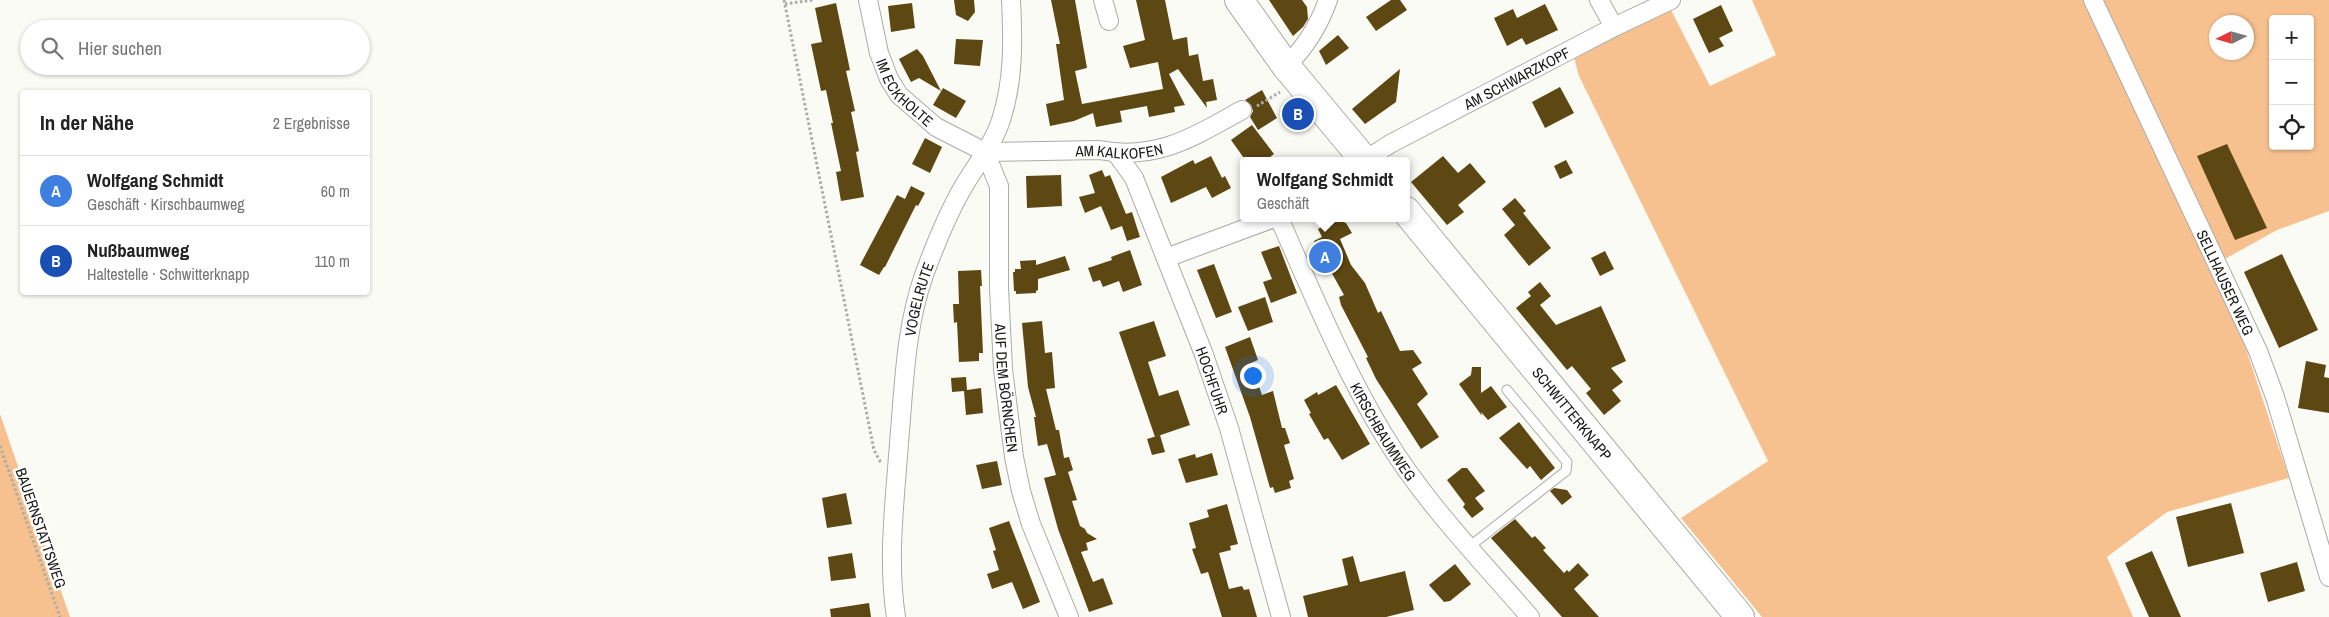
<!DOCTYPE html>
<html lang="de">
<meta charset="utf-8">
<style>
:root{--surface:#fff;--page:#f6f6f6;--text:#222;--muted:#767676;--line:#e0e0e0;--accent:#af225e}
body{margin:0;font-family:"Archivo Narrow",sans-serif;background:var(--page);color:var(--text)}
.controls{position:absolute;right:15px;top:15px;display:grid;overflow:hidden;border-radius:5px;box-shadow:0 1px 4px #0004}
.controls button{width:45px;height:45px;display:grid;place-items:center;padding:0;border:0;border-bottom:1px solid var(--line);background:var(--surface);color:var(--text);font:25px sans-serif}
.compass{position:absolute;left:2209px;top:15px;width:45px;height:45px;border-radius:50%;background:var(--surface);box-shadow:0 1px 4px #0004;rotate:265deg}
.you{position:absolute;left:1252px;top:375px;width:18px;height:18px;margin:-12px;border:4px solid #fff;border-radius:50%;background:#1a73e8;box-shadow:0 0 0 8px #1a73e833}
.badge{display:grid;place-items:center;width:32px;height:32px;border-radius:50%;background:var(--accent);color:#fff;font-size:16px;font-weight:700}
.pin{position:absolute;translate:-50% -50%;border:2px solid #fff;box-shadow:0 1px 5px #0006}
.popup{position:absolute;left:1240px;top:157px;width:170px;height:65px;box-sizing:border-box;display:grid;place-content:center;border-radius:5px;background:var(--surface);filter:drop-shadow(0 1px 4px #0005);font-size:16px;white-space:nowrap;color:var(--muted)}
.popup b{font-size:19px;color:var(--text)}
.popup::after{content:'';position:absolute;left:50%;top:100%;margin-left:-10px;border:10px solid transparent;border-top-color:var(--surface)}
.list{margin:0;padding:0;list-style:none}
h2{display:flex;justify-content:space-between;align-items:center;height:65px;margin:0;padding:0 20px;font-size:21px}
h2 small{font-size:16px;font-weight:400;color:var(--muted)}
.list li{display:grid;grid-template-columns:32px 1fr auto;gap:15px;align-items:center;box-sizing:border-box;height:70px;padding:0 20px;border-top:1px solid var(--line)}
.list b{display:block;font-size:19px;white-space:nowrap}
.list p{margin:0;font-size:16px;white-space:nowrap;color:var(--muted)}
.list em{font-size:16px;font-style:normal;color:var(--muted)}
.icon{flex:none;width:28px;height:28px;fill:none;stroke:currentColor;stroke-width:2;stroke-linecap:round;stroke-linejoin:round}
.map{position:relative;flex:none;width:2329px;height:617px;overflow:hidden}
.search{position:absolute;background:var(--surface);box-shadow:0 1px 4px #0004;left:20px;top:20px;width:350px;height:55px;display:flex;align-items:center;gap:12px;box-sizing:border-box;padding:0 18px;border-radius:28px;color:var(--muted);font-size:19px}
.panel{position:absolute;background:var(--surface);box-shadow:0 1px 4px #0004;left:20px;top:90px;width:350px;height:205px;border-radius:5px}
.map>svg:first-child{display:block}
.green{fill:#f7c18f;fill-rule:evenodd}
.building{fill:#5d4712}
.lines{fill:none;stroke-linecap:round;stroke-linejoin:round}
.lane-casing{stroke:#ababa7;stroke-width:11}
.street-casing{stroke:#ababa7;stroke-width:20}
.primary-casing{stroke:#ababa7;stroke-width:30}
.path{stroke:#ababa7;stroke-width:3;stroke-dasharray:2.5 2.5;stroke-linecap:butt}
.lane{stroke:#fff;stroke-width:9}
.street{stroke:#fff;stroke-width:18}
.primary{stroke:#fff;stroke-width:28}
.labels{text-anchor:middle;dominant-baseline:central;stroke-width:5;stroke-linejoin:round;paint-order:stroke}
.street-label{font-size:15px;fill:#191917;stroke:#fffffe}
</style>
<div class="map">
<svg width="2329" height="617" viewBox="0 0 2329 617">
<rect width="100%" height="100%" fill="#fbfbf6"/>
<g class="green">
<polygon points="1752,0 2083,0 2245,346 2289,478 2167,512 2107,557 2133,617 1762,617 1681,518 1768,461 1579,76 1574,57 1671,10 1710,86 1776,55"/>
<path d="M2094,0H2329V211L2277,230L2223,260ZM2273,19H2310V146H2273ZM2216,22H2246V52H2216Z"/>
<polygon points="0,414 70,617 0,617"/>
</g>
<g class="building">
<polygon points="954,0 974,0 975,12 968,21 956,15"/>
<polygon points="1051,0 1075,0 1087,68 1075,71 1082,104 1163,89 1158,62 1130,68 1123,46 1145,40 1136,0 1165,0 1173,40 1187,37 1189,56 1198,54 1203,81 1213,79 1217,100 1206,102 1207,108 1178,69 1169,74 1185,105 1174,107 1175,112 1149,117 1147,106 1120,111 1122,122 1096,127 1093,113 1074,121 1050,126 1046,104 1064,100 1056,44 1060,44"/>
<polygon points="1269,0 1302,0 1307,7 1308,19 1303,27 1293,36"/>
<polygon points="1391,0 1400,0 1407,10 1376,31 1366,17"/>
<polygon points="836,3 850,70 846,71 855,111 851,112 859,151 856,152 864,197 841,201 836,172 841,171 831,123 833,123 826,90 821,91 811,44 822,42 815,8"/>
<polygon points="912,3 915,28 891,32 888,6"/>
<polygon points="1545,4 1558,30 1526,45 1522,38 1507,46 1494,18 1513,9 1517,18"/>
<polygon points="1721,5 1733,31 1719,38 1724,46 1709,53 1693,19"/>
<polygon points="1338,35 1349,48 1326,65 1319,51"/>
<polygon points="956,39 983,40 980,66 954,64"/>
<polygon points="917,49 923,56 941,91 919,78 911,82 899,59"/>
<polygon points="1400,69 1396,102 1365,124 1352,109"/>
<polygon points="1560,87 1574,113 1545,128 1532,102"/>
<polygon points="943,88 966,101 956,118 933,105"/>
<polygon points="1262,90 1277,118 1258,130 1250,117 1253,111 1251,105 1245,100"/>
<polygon points="1252,125 1274,154 1265,161 1246,161 1231,140"/>
<polygon points="925,138 942,147 930,173 912,164"/>
<polygon points="2227,144 2267,228 2235,240 2197,156"/>
<polygon points="1211,156 1222,178 1225,176 1231,188 1212,198 1206,187 1171,203 1161,177 1193,160 1195,164"/>
<polygon points="1443,156 1458,173 1470,163 1486,182 1458,205 1464,212 1447,225 1411,182"/>
<polygon points="1566,160 1573,173 1560,179 1554,166"/>
<polygon points="1102,170 1105,177 1110,175 1126,214 1132,212 1140,237 1127,241 1122,226 1111,230 1101,206 1085,213 1079,197 1095,193 1089,175"/>
<polygon points="1061,175 1062,206 1027,208 1026,176"/>
<polygon points="911,186 925,193 918,206 916,205 885,267 884,267 879,275 860,265 897,195 905,199"/>
<polygon points="1515,198 1526,211 1523,213 1551,248 1529,266 1504,235 1515,225 1502,209"/>
<polygon points="1335,219 1346,223 1352,233 1340,239 1351,265 1365,283 1378,313 1381,311 1400,351 1413,350 1422,363 1412,369 1428,394 1417,404 1439,437 1421,449 1376,379 1366,358 1368,357 1341,305 1339,297 1344,295 1314,241 1322,237 1318,229"/>
<polygon points="1279,246 1297,293 1271,303 1263,282 1272,279 1261,252"/>
<polygon points="1130,250 1142,285 1123,292 1119,281 1103,287 1100,280 1093,282 1088,268 1112,260 1111,257"/>
<polygon points="1605,251 1614,269 1600,276 1591,258"/>
<polygon points="2282,254 2318,330 2279,348 2244,272"/>
<polygon points="1065,256 1070,270 1038,279 1038,290 1036,291 1036,293 1016,294 1016,291 1014,291 1013,272 1015,272 1015,269 1021,269 1020,261 1036,260 1036,265"/>
<polygon points="1214,264 1232,312 1216,318 1197,270"/>
<polygon points="981,270 982,286 980,286 983,353 979,353 979,361 959,362 957,322 954,323 953,304 959,304 958,271"/>
<polygon points="1540,282 1551,296 1540,305 1556,325 1601,306 1626,361 1611,368 1623,382 1612,390 1621,401 1604,415 1586,393 1591,389 1572,366 1567,370 1516,308 1531,296 1528,292"/>
<polygon points="1265,297 1273,322 1248,331 1238,307"/>
<polygon points="1042,321 1045,353 1052,352 1055,388 1046,389 1056,430 1059,430 1064,458 1069,457 1073,470 1068,472 1077,500 1072,501 1080,526 1085,529 1087,533 1097,539 1086,543 1088,550 1081,552 1093,582 1103,578 1113,604 1089,612 1058,529 1044,478 1056,475 1047,444 1038,446 1034,417 1036,417 1028,387 1022,323"/>
<polygon points="1154,321 1166,356 1148,362 1159,396 1178,390 1190,425 1155,437 1119,332"/>
<polygon points="1250,337 1258,360 1251,363 1262,395 1273,391 1282,428 1285,428 1290,443 1284,445 1294,479 1289,481 1291,488 1275,493 1273,487 1270,488 1250,417 1225,347"/>
<polygon points="2306,361 2326,365 2324,377 2329,378 2329,413 2298,408"/>
<polygon points="1472,367 1481,367 1481,393 1491,386 1507,407 1488,420 1481,412 1482,416 1459,384 1471,375"/>
<polygon points="966,377 967,390 981,388 983,413 966,415 964,391 952,392 951,378"/>
<polygon points="1336,385 1370,444 1342,460 1328,438 1324,440 1309,414 1311,413 1304,400 1317,392 1318,395"/>
<polygon points="1519,422 1555,468 1541,480 1530,466 1527,469 1499,438"/>
<polygon points="1160,435 1165,452 1152,455 1147,439"/>
<polygon points="1212,453 1218,475 1186,483 1178,459 1195,454 1196,458"/>
<polygon points="997,461 1002,485 982,489 976,465"/>
<polygon points="1462,468 1467,468 1485,491 1475,498 1484,509 1472,518 1463,507 1465,504 1447,480"/>
<polygon points="1554,488 1567,490 1572,497 1562,505 1550,491"/>
<polygon points="846,493 852,524 827,528 822,498"/>
<polygon points="2231,503 2244,553 2188,567 2176,517"/>
<polygon points="1227,504 1238,544 1230,546 1231,550 1219,553 1229,589 1242,586 1244,590 1249,589 1257,617 1222,617 1208,572 1201,574 1192,549 1196,548 1189,523 1209,517 1207,510"/>
<polygon points="1515,519 1532,538 1535,536 1546,548 1543,550 1564,573 1567,570 1569,572 1578,563 1589,575 1574,589 1599,617 1562,617 1491,538"/>
<polygon points="1009,521 1040,602 1023,609 1012,582 992,589 987,574 999,570 993,551 996,550 989,528"/>
<polygon points="2152,551 2159,567 2181,617 2149,617 2125,563"/>
<polygon points="852,553 856,578 831,581 828,557"/>
<polygon points="1353,556 1360,582 1405,571 1414,610 1386,617 1308,617 1303,596 1348,585 1342,559"/>
<polygon points="2297,562 2305,591 2268,602 2260,573"/>
<polygon points="1455,564 1471,584 1450,601 1444,602 1429,585"/>
<polygon points="869,603 871,617 831,617 830,609"/>
</g>
<g class="lines">
<g class="lane-casing">
<polyline id="lane" points="1469,547 1566,471 1567,462 1507,390"/>
</g>
<g class="street-casing">
<g id="street">
<path id="s1" d="M868,0L879,53L889,79L899,95L936,127L985,152L1099,150C1157,161 1193,137 1242,110"/>
<polyline points="1103,0 1109,21"/>
<polyline points="1599,0 1614,27"/>
<path id="s2" d="M2093,0L2258,351L2275,397L2329,577"/>
<path d="M1286,66C1306,47 1319,25 1328,0"/>
<path id="s3" d="M985,152L999,186V288L1003,369L1014,457L1021,491L1031,524L1069,617"/>
<path id="s4" d="M1116,153L1134,178L1203,352L1229,428L1281,617"/>
<path id="s5" d="M1364,161L1390,144L1614,27L1671,0"/>
<path id="s6" d="M1279,218C1312,292 1343,368 1385,437C1425,503 1480,559 1530,617"/>
<polyline points="1166,258 1274,218"/>
<path id="s7" d="M896,617C887,560 895,500 899,443C904,387 905,329 924,275C935,245 946,217 962,189C975,166 993,145 1001,120C1014,80 1013,41 1011,0"/>
</g>
</g>
<g class="primary-casing">
<g id="primary">
<polyline points="1239,0 1286,66 1365,161"/>
<path id="s8" d="M1406,211L1740,617"/>
</g>
</g>
<g class="path">
<polyline points="784,0 874,450 881,463"/>
<polyline points="785,4 813,0"/>
<polyline points="1257,106 1280,92"/>
<polyline points="0,446 60,617"/>
</g>
<use href="#lane" class="lane"/>
<use href="#street" class="street"/>
<use href="#primary" class="primary"/>
</g>
<g class="labels">
<g class="street-label">
<text stroke="none"><textPath href="#s5" startOffset="174">AM SCHWARZKOPF</textPath></text>
<text stroke="none"><textPath href="#s1" startOffset="102">IM ECKHOLTE</textPath></text>
<text stroke="none"><textPath href="#s1" startOffset="339">AM KALKOFEN</textPath></text>
<text stroke="none"><textPath href="#s2" startOffset="312">SELLHAUSER WEG</textPath></text>
<text stroke="none"><textPath href="#s7" startOffset="320">VOGELRUTE</textPath></text>
<text stroke="none"><textPath href="#s4" startOffset="248">HOCHFUHR</textPath></text>
<text stroke="none"><textPath href="#s3" startOffset="239">AUF DEM BÖRNCHEN</textPath></text>
<text stroke="none"><textPath href="#s8" startOffset="262">SCHWITTERKNAPP</textPath></text>
<text stroke="none"><textPath href="#s6" startOffset="238">KIRSCHBAUMWEG</textPath></text>
<text transform="translate(41 528) rotate(71)">BAUERNSTATTSWEG</text>
</g>
</g>
</svg>
<div class="controls">
<button>+</button>
<button>−</button>
<button><svg class="icon" aria-label="locate" viewBox="0 0 24 24"><circle cx="12" cy="12" r="6"/><path d="M12 2v4M12 18v4M2 12h4M18 12h4"/></svg></button>
</div>
<svg class="compass" viewBox="-18 -18 36 36"><path d="M0-13l5 13h-10z" fill="#e53935"/><path d="M0 13l5-13h-10z" fill="#767676"/></svg>
<div class="you"></div>
<div class="pin badge" style="left:1325px;top:257px;background:#3f7fe0">A</div>
<div class="popup"><b>Wolfgang Schmidt</b>Geschäft</div>
<div class="pin badge" style="left:1298px;top:114px;background:#1a4fb4">B</div>
<div class="search"><svg class="icon" aria-label="search" viewBox="0 0 24 24"><circle cx="10" cy="10" r="6"/><path d="M15 15l6 6"/></svg>Hier suchen</div>
<section class="panel">
<h2>In der Nähe<small>2 Ergebnisse</small></h2>
<ul class="list">
<li><span class="badge" style="background:#3f7fe0">A</span><div><b>Wolfgang Schmidt</b><p>Geschäft · Kirschbaumweg</p></div><em>60 m</em></li>
<li><span class="badge" style="background:#1a4fb4">B</span><div><b>Nußbaumweg</b><p>Haltestelle · Schwitterknapp</p></div><em>110 m</em></li>
</ul>
</section>
</div>
